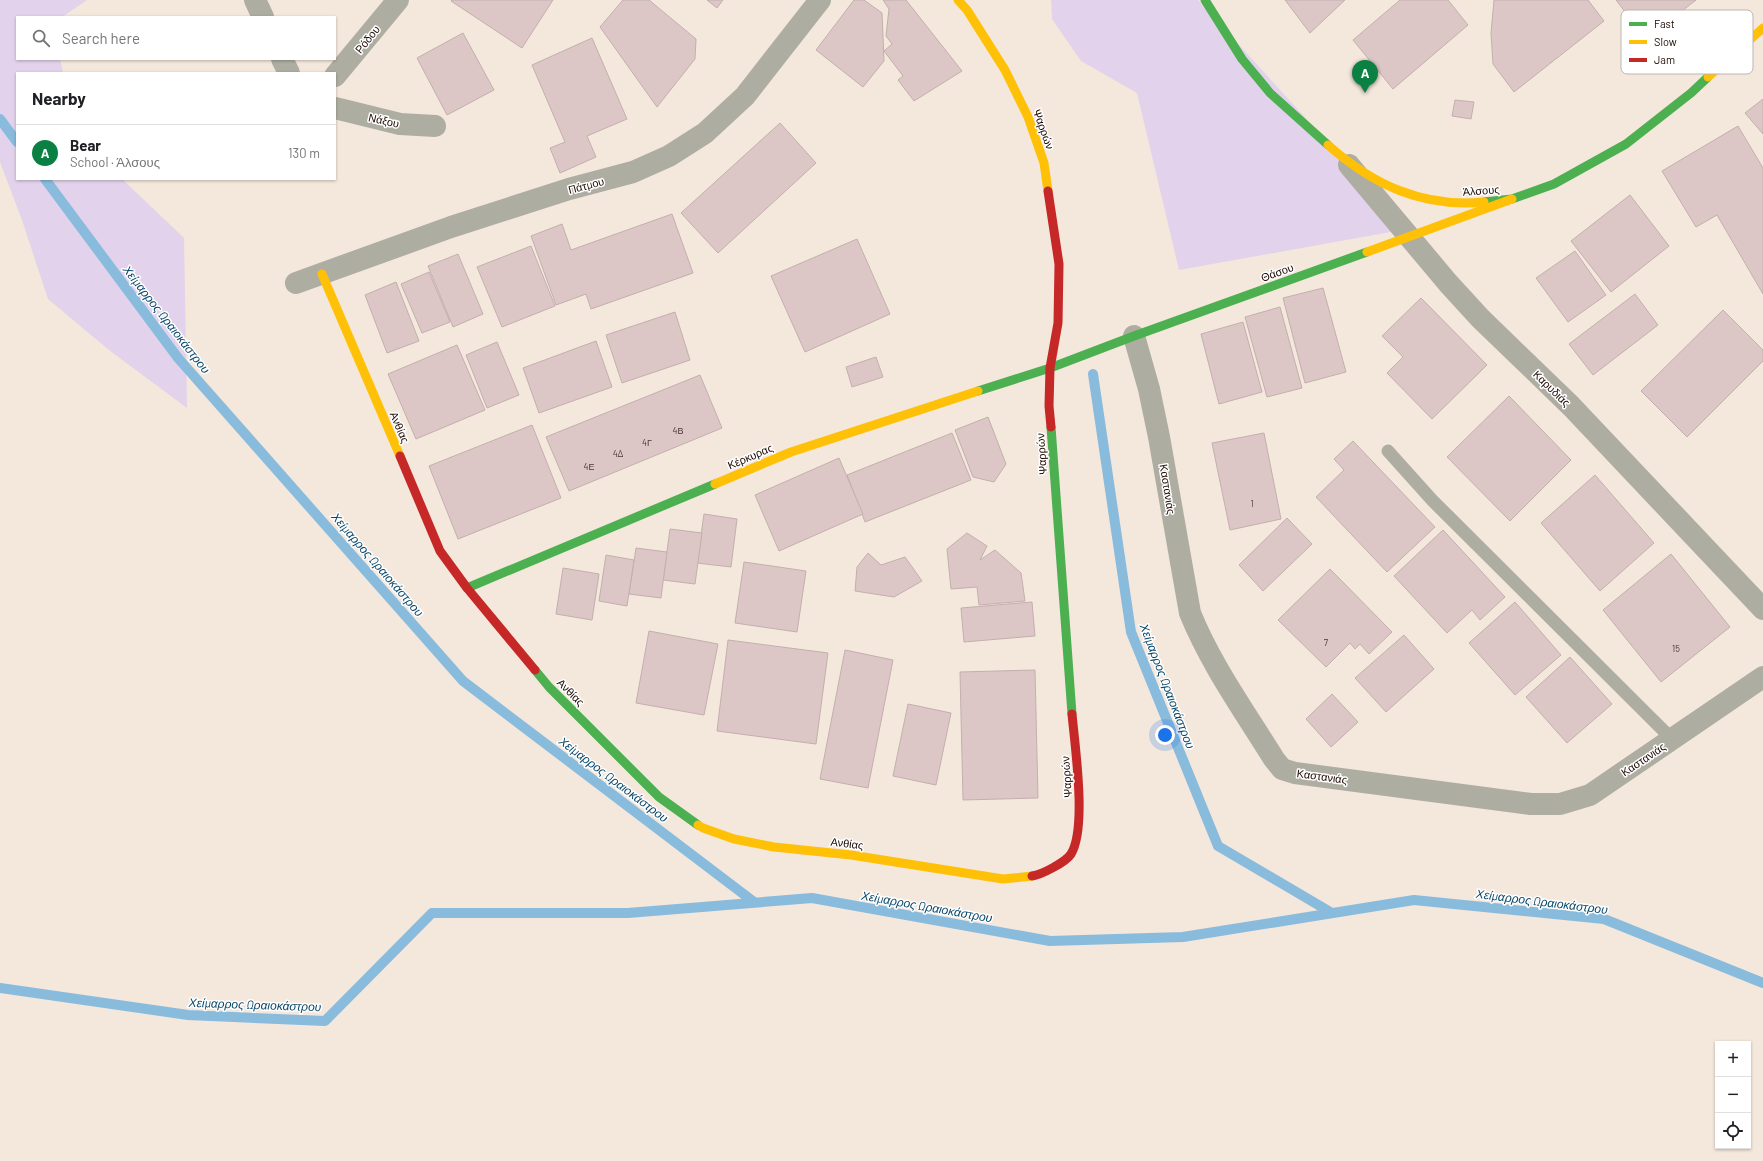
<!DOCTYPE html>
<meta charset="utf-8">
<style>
:root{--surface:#fff;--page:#f6f6f6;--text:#202124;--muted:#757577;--line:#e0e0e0;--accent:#0b8043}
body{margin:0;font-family:Barlow,sans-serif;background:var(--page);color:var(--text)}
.controls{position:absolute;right:12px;bottom:12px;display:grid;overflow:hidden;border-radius:0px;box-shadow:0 1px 3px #0004}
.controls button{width:36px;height:36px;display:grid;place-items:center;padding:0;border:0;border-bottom:1px solid var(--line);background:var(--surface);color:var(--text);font:20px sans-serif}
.you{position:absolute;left:1165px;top:735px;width:14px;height:14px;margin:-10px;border:3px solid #fff;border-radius:50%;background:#1a73e8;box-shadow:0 0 0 6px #1a73e833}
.badge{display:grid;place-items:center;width:26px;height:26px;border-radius:50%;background:var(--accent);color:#fff;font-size:13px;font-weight:700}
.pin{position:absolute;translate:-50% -33px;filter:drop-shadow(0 1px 2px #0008)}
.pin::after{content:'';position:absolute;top:21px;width:14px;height:12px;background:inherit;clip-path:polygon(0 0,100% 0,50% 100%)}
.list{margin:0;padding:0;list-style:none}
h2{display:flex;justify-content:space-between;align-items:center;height:52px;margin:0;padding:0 16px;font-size:17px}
h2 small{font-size:13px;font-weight:400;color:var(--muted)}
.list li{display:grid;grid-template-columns:26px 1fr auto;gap:12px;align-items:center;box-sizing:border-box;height:56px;padding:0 16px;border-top:1px solid var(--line)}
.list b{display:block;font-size:15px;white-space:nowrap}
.list p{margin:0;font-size:13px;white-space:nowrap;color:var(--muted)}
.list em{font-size:13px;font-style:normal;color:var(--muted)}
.icon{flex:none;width:22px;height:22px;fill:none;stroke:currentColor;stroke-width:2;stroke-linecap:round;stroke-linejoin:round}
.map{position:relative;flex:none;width:1763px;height:1161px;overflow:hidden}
.search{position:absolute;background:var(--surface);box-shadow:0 1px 3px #0004;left:16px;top:16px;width:320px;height:44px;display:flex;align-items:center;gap:10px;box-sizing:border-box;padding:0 14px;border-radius:0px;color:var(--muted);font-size:15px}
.panel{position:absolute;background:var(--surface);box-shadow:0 1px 3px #0004;left:16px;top:72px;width:320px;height:108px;border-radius:0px}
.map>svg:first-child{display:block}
.green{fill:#e2d2eb}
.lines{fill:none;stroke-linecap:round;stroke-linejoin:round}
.stream{stroke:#89bbdd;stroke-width:10}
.building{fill:#ddc6c6;stroke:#c2afae}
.lane{stroke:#aeada1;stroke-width:13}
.street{stroke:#aeada1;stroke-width:22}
.fast{stroke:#4caf50;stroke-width:9}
.slow{stroke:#ffc107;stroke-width:9}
.jam{stroke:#c62828;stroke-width:9}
.labels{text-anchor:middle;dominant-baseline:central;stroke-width:3;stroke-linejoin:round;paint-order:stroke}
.number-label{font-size:9px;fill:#4c3832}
.street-label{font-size:11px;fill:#1c0800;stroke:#fff}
.water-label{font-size:12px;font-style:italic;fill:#08476a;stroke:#fff}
.key{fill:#fff;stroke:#bbb5b2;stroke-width:1}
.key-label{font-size:11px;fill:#1c0800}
</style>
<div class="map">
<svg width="1763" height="1161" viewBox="0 0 1763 1161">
<rect width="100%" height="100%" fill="#f4e7dc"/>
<g class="green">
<polygon points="0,0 87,0 62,17 17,17 17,59 60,59 63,73 17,73 17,179 122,179 184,238 187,408 109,350 48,299 22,220 0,162"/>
<polygon points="1051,0 1198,0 1407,229 1179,270 1137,93 1081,61 1052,19"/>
</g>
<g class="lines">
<g class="stream">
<polyline points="0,119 17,142"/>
<polyline points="45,179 178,358 463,681 754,902"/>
<polyline points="1093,374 1131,632 1218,846 1332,913"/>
<polyline points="0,988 188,1015 325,1021 432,913 628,913 812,898 1050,941 1183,937 1414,900 1604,919 1763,983"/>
</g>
</g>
<g class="building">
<polygon points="452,0 553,0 522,48 451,1"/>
<polygon points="623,0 649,0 696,39 695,59 657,107 600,27"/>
<polygon points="707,0 723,0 717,8"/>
<polygon points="854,0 864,0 882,13 884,61 863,87 816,50"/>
<polygon points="883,0 906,0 962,71 914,101 898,80 903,76 884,51 892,44 886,36 889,9"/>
<polygon points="1285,0 1345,0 1310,33"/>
<polygon points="1400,0 1448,0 1468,25 1393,89 1353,40"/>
<polygon points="1494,0 1588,0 1604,21 1514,92 1493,64 1491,33"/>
<polygon points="1616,0 1696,0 1646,39"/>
<polygon points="463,33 494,90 447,115 417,58"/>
<polygon points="592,38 627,119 587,136 596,157 560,173 550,148 565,142 532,65"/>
<polygon points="1763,99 1763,134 1745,113"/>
<polygon points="1455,100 1474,102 1471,119 1452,116"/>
<polygon points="780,123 816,163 718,253 681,213"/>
<polygon points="1738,126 1763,168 1763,294 1717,215 1696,227 1662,171"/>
<polygon points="1630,195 1669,246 1611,292 1571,241"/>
<polygon points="672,214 693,273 591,309 586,294 556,305 531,236 562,224 571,250"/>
<polygon points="857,239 890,314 805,352 771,276"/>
<polygon points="531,246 555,306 502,327 477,267"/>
<polygon points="1575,251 1606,295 1568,322 1536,278"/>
<polygon points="458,254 483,314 453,327 428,266"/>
<polygon points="429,272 450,322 422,333 401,284"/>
<polygon points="396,282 419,341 387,353 365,295"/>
<polygon points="1323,288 1346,372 1305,383 1283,298"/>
<polygon points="1635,294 1658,325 1593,375 1569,344"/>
<polygon points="1421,298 1487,365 1432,419 1387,373 1403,357 1382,336"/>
<polygon points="1280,307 1302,388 1267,397 1245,317"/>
<polygon points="1723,310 1763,350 1763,361 1687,437 1641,391"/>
<polygon points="675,312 690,360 622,383 606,335"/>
<polygon points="1243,322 1262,392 1219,404 1201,334"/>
<polygon points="596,341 612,387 539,413 523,368"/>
<polygon points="497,342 519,395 487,408 466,355"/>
<polygon points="457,345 485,410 416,439 388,374"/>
<polygon points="876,357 883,377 852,387 846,367"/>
<polygon points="700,375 722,428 569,491 546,437"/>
<polygon points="1509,396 1571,460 1510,521 1447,457"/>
<polygon points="988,417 1006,464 994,482 973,477 955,430"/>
<polygon points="532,425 561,498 458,539 429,466"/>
<polygon points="952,433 971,480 865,522 847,475"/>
<polygon points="1264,433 1281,519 1230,530 1212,443"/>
<polygon points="1353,441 1435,527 1387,572 1316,497 1344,470 1334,459"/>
<polygon points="839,458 863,514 779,551 755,495"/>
<polygon points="1595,475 1654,543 1600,591 1541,523"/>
<polygon points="704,514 737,519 731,567 697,563"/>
<polygon points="1287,518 1312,544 1263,591 1239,565"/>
<polygon points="670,529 702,533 695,584 663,580"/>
<polygon points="1443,530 1505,597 1480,620 1472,610 1447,633 1394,576"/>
<polygon points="967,533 987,546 980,560 995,550 1021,573 1025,601 979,605 977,587 951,589 947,549"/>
<polygon points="636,548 667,552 661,598 629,594"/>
<polygon points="868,553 881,565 905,557 922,581 894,597 855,591 857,567"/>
<polygon points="1671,554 1730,627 1661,682 1603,610"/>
<polygon points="606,555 634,560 627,606 599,601"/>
<polygon points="744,562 806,571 797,632 735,623"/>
<polygon points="563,568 599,574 592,620 556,614"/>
<polygon points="1330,569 1392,632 1369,654 1360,644 1355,649 1350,643 1326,667 1278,620"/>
<polygon points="1032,602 1035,636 964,642 961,608"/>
<polygon points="1515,602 1561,655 1515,695 1469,643"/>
<polygon points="649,631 718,644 704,715 636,703"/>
<polygon points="1404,635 1434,669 1386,712 1355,678"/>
<polygon points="728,640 828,653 816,744 717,731"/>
<polygon points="845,650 893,660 868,788 820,779"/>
<polygon points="1570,657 1612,704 1567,743 1526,697"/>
<polygon points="1035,670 1038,798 963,800 960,672"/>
<polygon points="1332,694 1358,722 1331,747 1306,719"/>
<polygon points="908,704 951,713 936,785 893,776"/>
</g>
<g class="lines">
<polyline class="lane" points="1388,451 1432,500 1672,739"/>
<g class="street">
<polyline points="255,0 263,17"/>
<polyline points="282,59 289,73"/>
<polyline points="335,76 398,0"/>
<polyline points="335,108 400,124 435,126"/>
<polyline points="1349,165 1448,283 1480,318 1571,406 1763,609"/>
<polyline points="296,283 451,227 569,189 633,172 669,156 705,133 745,96 820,0"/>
<path d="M1134,336L1149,389L1159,437L1190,613C1211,665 1245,712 1274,759L1282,769L1295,773L1531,804H1560L1590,795L1763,677"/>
</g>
<g class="fast">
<polyline points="1205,0 1242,59 1270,93 1328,145"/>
<polyline points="1484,202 1512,199 1554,184 1626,144 1691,93 1708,77"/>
<polyline points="978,391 1050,368 1134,336 1367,252"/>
<polyline points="1051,427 1072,714"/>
<polyline points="467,588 715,484"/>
<polyline points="535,670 549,687 659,797 698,825"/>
</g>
<g class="slow">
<polyline points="958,0 967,10 1005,70 1028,117 1044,163 1048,191"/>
<polyline points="1708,77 1763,28"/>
<path d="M1328,145C1373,185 1423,208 1484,202"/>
<polyline points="1367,252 1512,199"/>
<polyline points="322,274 400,456"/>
<polyline points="715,484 791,452 978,391"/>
<polyline points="698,825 703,828 734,839 774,847 851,855 1003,879 1032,876"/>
</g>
<g class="jam">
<polyline points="1048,191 1059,264 1058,323 1050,368 1049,406 1051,427"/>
<polyline points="400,456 440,551 467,588 535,670"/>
<path d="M1032,876C1041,875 1066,862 1071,854C1087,828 1075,747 1072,714"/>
</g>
</g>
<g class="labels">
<g class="number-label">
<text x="678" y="430">4Β</text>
<text x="647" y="442">4Γ</text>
<text x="618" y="453">4Δ</text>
<text x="589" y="466">4Ε</text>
<text x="1252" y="503">1</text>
<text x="1326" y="642">7</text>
<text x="1676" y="648">15</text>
</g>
<g class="street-label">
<text transform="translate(367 39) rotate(-51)">Ρόδου</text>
<text transform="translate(384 120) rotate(13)">Νάξου</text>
<text transform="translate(1044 129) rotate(70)">Ψαρρών</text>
<text transform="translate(586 185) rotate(-15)">Πάτμου</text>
<text transform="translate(1481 190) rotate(-4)">Άλσους</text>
<text transform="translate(1277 272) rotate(-20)">Θάσου</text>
<text transform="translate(1552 388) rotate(44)">Καρυδιάς</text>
<text transform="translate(400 427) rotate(67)">Ανθίας</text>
<text transform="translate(1041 454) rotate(-94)">Ψαρρών</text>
<text transform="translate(750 456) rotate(-23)">Κέρκυρας</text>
<text transform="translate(1168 489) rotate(81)">Καστανιάς</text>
<text transform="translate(571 692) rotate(45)">Ανθίας</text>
<text transform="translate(1643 759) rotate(-34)">Καστανιάς</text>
<text transform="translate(1322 776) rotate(8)">Καστανιάς</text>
<text transform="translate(1066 777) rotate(-94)">Ψαρρών</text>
<text transform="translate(847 843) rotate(7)">Ανθίας</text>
</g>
<g class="water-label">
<text transform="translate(167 319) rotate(52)">Χείμαρρος Ωραιοκάστρου</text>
<text transform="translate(378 564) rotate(49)">Χείμαρρος Ωραιοκάστρου</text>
<text transform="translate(1168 686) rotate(69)">Χείμαρρος Ωραιοκάστρου</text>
<text transform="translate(614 779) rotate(37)">Χείμαρρος Ωραιοκάστρου</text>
<text transform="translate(1542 901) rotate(7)">Χείμαρρος Ωραιοκάστρου</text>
<text transform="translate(927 906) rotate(10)">Χείμαρρος Ωραιοκάστρου</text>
<text transform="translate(255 1004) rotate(2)">Χείμαρρος Ωραιοκάστρου</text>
</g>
</g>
<rect x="1621" y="10" width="132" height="64" rx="6" class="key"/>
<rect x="1629" y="22" width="18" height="4" fill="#4caf50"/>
<rect x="1629" y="40" width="18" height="4" fill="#ffc107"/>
<rect x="1629" y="58" width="18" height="4" fill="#c62828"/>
<g class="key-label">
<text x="1654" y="28">Fast</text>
<text x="1654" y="46">Slow</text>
<text x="1654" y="64">Jam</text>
</g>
</svg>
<div class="controls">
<button>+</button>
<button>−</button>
<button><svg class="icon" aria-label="locate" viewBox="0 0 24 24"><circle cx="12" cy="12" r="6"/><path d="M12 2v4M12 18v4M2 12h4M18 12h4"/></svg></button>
</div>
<div class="you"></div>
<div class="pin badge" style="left:1365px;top:93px">A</div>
<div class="search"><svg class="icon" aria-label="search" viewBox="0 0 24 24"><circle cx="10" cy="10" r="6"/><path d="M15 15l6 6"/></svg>Search here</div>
<section class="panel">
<h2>Nearby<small></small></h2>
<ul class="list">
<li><span class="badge">A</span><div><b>Bear</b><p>School · Άλσους</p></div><em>130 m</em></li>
</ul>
</section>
</div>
